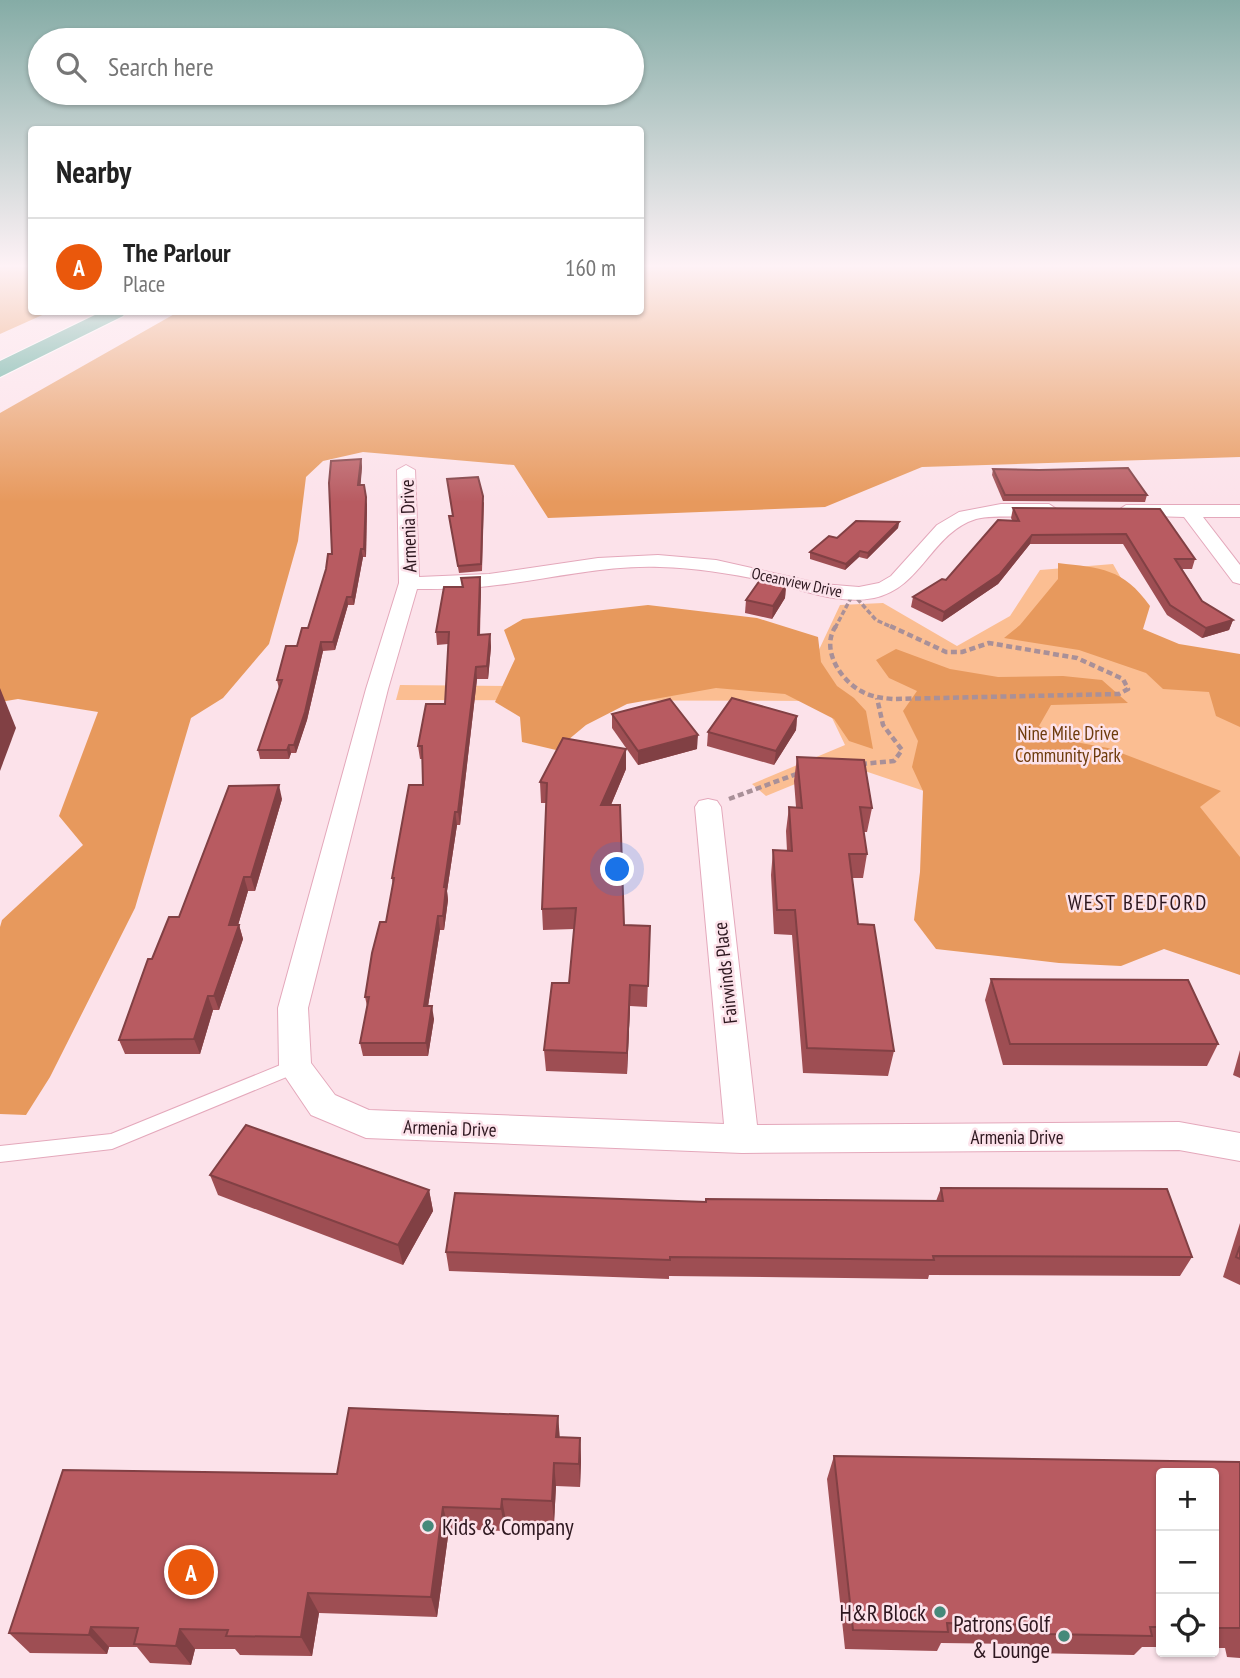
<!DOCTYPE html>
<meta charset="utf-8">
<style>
:root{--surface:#fff;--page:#f2f2f2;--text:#222;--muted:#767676;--line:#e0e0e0;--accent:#ea580c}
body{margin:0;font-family:"PT Sans Narrow",sans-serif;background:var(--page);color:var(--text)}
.controls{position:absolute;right:21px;bottom:21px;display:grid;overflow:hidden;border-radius:7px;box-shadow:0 2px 5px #0004}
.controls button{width:63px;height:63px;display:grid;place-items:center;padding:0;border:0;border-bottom:2px solid var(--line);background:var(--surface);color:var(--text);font:35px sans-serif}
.you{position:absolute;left:618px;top:870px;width:24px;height:24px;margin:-18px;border:5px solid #fff;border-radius:50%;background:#1a73e8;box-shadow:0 0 0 10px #1a73e833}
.badge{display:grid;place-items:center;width:46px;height:46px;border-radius:50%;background:var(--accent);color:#fff;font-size:23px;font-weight:700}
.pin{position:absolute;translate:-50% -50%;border:4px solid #fff;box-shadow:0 2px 7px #0006}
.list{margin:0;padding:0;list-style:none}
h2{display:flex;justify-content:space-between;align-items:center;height:91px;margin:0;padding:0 28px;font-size:30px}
h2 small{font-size:23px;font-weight:400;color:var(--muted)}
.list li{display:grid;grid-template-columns:46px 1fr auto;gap:21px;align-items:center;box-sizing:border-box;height:98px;padding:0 28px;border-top:2px solid var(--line)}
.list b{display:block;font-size:26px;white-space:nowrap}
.list p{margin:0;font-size:23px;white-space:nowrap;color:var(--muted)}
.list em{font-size:23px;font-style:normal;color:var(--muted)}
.icon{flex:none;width:38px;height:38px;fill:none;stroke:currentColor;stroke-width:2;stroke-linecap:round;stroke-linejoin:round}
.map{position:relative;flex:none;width:1240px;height:1678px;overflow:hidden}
.search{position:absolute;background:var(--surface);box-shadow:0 2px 5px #0004;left:28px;top:28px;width:616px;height:77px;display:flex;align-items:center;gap:18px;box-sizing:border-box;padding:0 24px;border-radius:38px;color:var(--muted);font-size:26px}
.panel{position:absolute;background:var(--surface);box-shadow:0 2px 5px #0004;left:28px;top:126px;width:616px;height:189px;border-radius:7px}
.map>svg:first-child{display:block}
.green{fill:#fbbe92}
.forest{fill:#e7995d}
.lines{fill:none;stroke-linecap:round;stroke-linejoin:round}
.service-casing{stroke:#e4a8bb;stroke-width:2}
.minor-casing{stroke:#e4a8bb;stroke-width:2}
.motorway-casing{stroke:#fff;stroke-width:2}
.path-far1{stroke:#a99098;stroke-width:3.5;stroke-dasharray:5 2.5;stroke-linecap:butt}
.path{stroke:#a99098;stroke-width:4.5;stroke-dasharray:6 3.5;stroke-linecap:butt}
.service{fill:#fff;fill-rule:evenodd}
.minor{fill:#fff;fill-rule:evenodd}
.motorway{fill:#4ea794;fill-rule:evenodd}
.wall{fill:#9e4e53}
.shaded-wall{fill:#814044}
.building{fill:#b85b61;stroke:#814044;stroke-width:2}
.poi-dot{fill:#46897a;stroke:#fce2ea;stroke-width:2.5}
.labels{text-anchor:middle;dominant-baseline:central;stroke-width:5;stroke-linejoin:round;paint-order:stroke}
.far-street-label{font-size:16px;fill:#2d171f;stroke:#fce2ea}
.street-label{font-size:19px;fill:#2d171f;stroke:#fce2ea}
.park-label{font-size:19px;fill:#6d3b0c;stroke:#fce2ea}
.neighbourhood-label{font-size:21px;letter-spacing:2px;fill:#2d171f;stroke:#fce2ea}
.near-poi-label{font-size:23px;fill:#2d171f;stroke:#fce2ea;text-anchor:end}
</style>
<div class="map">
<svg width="1240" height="1678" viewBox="0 0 1240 1678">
<rect width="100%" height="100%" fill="#fce2ea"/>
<polygon class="green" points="1113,564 1121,578 1118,608 1158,643 1240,676 1240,935 942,797 844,764 766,796 752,784 845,745 824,701 396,700 400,685 506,686 817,654 840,605 883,603 957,646 1010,616 1040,570"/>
<g class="forest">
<polygon points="0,267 31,267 32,312 49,312 0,334"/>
<polygon points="641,267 1240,267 1240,457 922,467 825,507 548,518 514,465 363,452 323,461 306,477 298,541 269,644 223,698 191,718 135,908 50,1077 26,1115 0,1114 0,927 2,920 83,845 59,816 98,712 18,699 0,702 0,413 178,312 640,312"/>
<path d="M1058,563C1101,568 1123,568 1150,606L1143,629L1179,644L1240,654V727L1216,716L1209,692L1163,689L1146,673L1079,650L1004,638L1020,625L1058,579Z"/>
<polygon points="648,605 757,618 818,637 821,662 837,686 854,698 866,711 873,749 849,741 834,719 785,694 716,688 627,704 586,725 556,750 522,742 520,717 495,702 515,659 504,630 523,619"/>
<polygon points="896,649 950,669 998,677 1063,676 1102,680 1128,703 1051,705 1039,726 1059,739 1108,748 1221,791 1200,807 1240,857 1240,975 1164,949 1121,966 1059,963 936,949 914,920 920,872 923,791 912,767 918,741 903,711 917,691 889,678 876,660"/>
</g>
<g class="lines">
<g class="service-casing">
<polygon id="service" points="295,1059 301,1061 303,1066 301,1071 112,1149 0,1162 0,1146 111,1134"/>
</g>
<g class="minor-casing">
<g id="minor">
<path d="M406,465L415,470L419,577L489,574L598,558L658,555L716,560L822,584L859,587L879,583L891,576L937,525L959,512L1001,504H1049L1058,510C1050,521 994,513 976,519C931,533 922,588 874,598C838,605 804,590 770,582C734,574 697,568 660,567C604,565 551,579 497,585C470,589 444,589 417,589L388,689L308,1008L311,1063L335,1095L369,1110L724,1124L695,807L699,801L708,799L717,801L721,807L757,1125L1179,1122L1240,1133V1161L1179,1150L742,1153L366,1138L311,1115L284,1075L279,1066L278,1008L366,689L399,583L397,470Z"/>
<polygon points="1126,505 1240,505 1240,517 1203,517 1240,565 1240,584 1233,582 1184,517 1119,515 1117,511"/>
</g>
</g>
<g class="motorway-casing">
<polygon id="motorway" points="101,312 126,312 123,316 0,377 0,361"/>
</g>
<polyline class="path-far1" points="835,628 853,594 876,620 894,628"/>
<g class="path">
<path d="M836,626C820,648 840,680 861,691C871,697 882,698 893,699L1119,694L1128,689L1123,679L1077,658L989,643L962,652H946L890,626"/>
<polyline points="861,764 894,761 902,750 883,725 877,698"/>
<polyline points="729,799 799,773"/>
</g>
<use href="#service" class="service"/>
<use href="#minor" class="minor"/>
<use href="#motorway" class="motorway"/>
</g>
<g class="wall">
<polygon points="361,459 362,467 360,485 367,505 366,557 363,557 354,605 348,605 335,650 323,651 307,720 296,753 291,753 289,759 260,759 258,750 279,689 277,680 308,628"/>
<polygon points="993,469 1147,495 1145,502 1003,501 992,475"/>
<polygon points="484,502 482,571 459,573 449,516 453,516"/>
<polygon points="1013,508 1160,509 1195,559 1192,569 1182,569 1202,601 1233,620 1229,630 1202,638 1167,615 1123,544 1030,544 998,584 942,622 911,607 913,597 946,580 1012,520 1011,518"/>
<polygon points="899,522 898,528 867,559 859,557 845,570 810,559 810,552 837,538"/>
<polygon points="480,577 481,589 480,635 490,634 491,647 488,679 477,679 460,825 457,825 447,891 448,900 444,930 440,930 428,1006 434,1019 428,1056 363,1056 360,1043 367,1006 365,997 386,922 393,885 392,878 423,785 422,759 420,759 418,746 445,704 448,644 437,645 436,632 462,587 461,578"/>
<polygon points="786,585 785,598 772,619 745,613 746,600"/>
<polygon points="612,714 697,749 638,765 612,728"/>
<polygon points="797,716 796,730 774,765 707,746 708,732"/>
<polygon points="797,757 872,808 867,832 864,832 867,854 863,878 852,878 858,924 894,1051 888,1076 803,1073 792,935 774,934 771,875 773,850 787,851 786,831 789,807 796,807 794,781"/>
<polygon points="626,769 611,805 624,925 650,926 647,1007 630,1006 627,1074 546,1071 544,1050 569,983 574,929 543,930 542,909 546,803 541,803 540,782"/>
<polygon points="282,799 255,891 248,891 238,925 239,925 243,939 219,1010 213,1010 200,1054 125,1054 119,1040 152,959"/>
<polygon points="991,979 1218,1044 1207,1066 1003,1065 985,1000"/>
<polygon points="1240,1050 1240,1078 1233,1075"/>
<polygon points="210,1175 429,1190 433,1211 403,1265 218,1195"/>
<polygon points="941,1188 1192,1257 1180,1276 929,1275 928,1279 669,1276 669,1279 449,1271 446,1252 705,1202 936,1201"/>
<polygon points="1240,1223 1240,1285 1223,1277"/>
<polygon points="558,1416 559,1437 580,1438 581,1461 580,1487 556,1486 554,1523 506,1521 505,1531 449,1529 437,1617 319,1613 312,1656 240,1655 235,1649 195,1649 191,1665 150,1663 137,1647 109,1647 107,1654 30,1653 9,1633 337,1474"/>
<polygon points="834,1456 1240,1462 1240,1658 1227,1657 1225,1648 1214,1648 1214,1473 1161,1473 1161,1647 1142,1647 1134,1655 1030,1653 1028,1644 941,1643 937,1651 845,1649 827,1479"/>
</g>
<g class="shaded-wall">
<polygon points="361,459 362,467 360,493 358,485"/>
<polygon points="366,497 367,505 366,557 364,549"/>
<polygon points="899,522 898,528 867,559 868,553"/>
<polygon points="1032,535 1030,544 998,584 942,622 944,612"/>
<polygon points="361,549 363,557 354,605 352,597"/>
<polygon points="860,551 859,557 845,570 846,564"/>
<polygon points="480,577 481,589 479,647 478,635"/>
<polygon points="786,585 785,598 772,619 773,606"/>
<polygon points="347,597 348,605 335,650 333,642"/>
<polygon points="1233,620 1229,630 1202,638 1206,628"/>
<polygon points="490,634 491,647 488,679 487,666"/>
<polygon points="321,642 323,651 307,720 296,753 294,745"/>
<polygon points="476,667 477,679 460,825 458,812"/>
<polygon points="0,688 16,728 0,771"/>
<polygon points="797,716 796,730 774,765 776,751"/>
<polygon points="698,735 697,749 638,765 638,751"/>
<polygon points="289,745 291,753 289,759 287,750"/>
<polygon points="626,749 626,769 602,826 601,805"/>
<polygon points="279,785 282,799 255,891 251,877"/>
<polygon points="455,812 457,825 447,891 448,900 444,930 443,916 444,887"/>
<polygon points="244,877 248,891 234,939 229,925"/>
<polygon points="438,916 440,930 426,1019 424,1006"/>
<polygon points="239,925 243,939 219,1010 214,996"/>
<polygon points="630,985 630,1006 627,1074 627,1053"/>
<polygon points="208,996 213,1010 200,1054 194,1039"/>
<polygon points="432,1006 434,1019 428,1056 426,1043"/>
<polygon points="429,1190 433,1211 403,1265 398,1245"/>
<polygon points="558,1416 560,1439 556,1437"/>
<polygon points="580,1438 581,1461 580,1487 579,1464"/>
<polygon points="554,1463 556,1486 554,1523 552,1501"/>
<polygon points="502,1499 506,1521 505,1531 501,1509"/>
<polygon points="443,1507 449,1529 437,1617 431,1597"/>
<polygon points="308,1593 319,1613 312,1656 301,1637"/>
<polygon points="91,1627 109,1647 107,1654 89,1635"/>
<polygon points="180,1629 195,1649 191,1665 176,1646"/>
</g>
<g class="building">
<polygon points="361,459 358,485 364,485 366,497 364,549 361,549 352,597 347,597 333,642 321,642 305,712 294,745 289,745 287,750 258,750 282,680 277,680 286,646 297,646 302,628 308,628 326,569 328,554 332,554 329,483 331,461"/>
<polygon points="1128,468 1147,495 1005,495 993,469 1039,470"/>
<polygon points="478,477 483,496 481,564 458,566 449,516 453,516 447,479"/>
<polygon points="1013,508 1160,509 1195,559 1175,559 1202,601 1233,620 1206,628 1170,605 1126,534 1032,535 1000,574 944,612 913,597 942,579 946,580 998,520 1019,521"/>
<polygon points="856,521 899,522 868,553 860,551 846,564 810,552 829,536 837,538"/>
<polygon points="480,577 478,635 490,634 487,666 476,667 458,812 455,812 444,887 446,887 443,916 438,916 424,1006 432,1006 426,1043 360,1043 369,997 365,997 372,953 380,922 386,922 394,878 392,878 409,785 423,785 422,746 418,746 426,704 445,704 449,632 436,632 444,587 463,587 461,578"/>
<polygon points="760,580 786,585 773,606 746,600"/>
<polygon points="732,698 797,716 776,751 708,732"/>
<polygon points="670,699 698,735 638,751 612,714"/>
<polygon points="563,738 626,749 601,805 620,805 624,925 650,926 648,986 630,985 627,1053 544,1050 552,983 569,983 576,908 542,909 547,783 540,782"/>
<polygon points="797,757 864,760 872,808 860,807 867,854 849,854 858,924 874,925 894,1051 807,1048 795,910 777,910 773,850 792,851 789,807 802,808"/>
<polygon points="279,785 251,877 244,877 229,925 239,925 214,996 208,996 194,1039 119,1040 148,959 152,959 169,917 179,917 229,786"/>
<polygon points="991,979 1188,980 1218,1044 1010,1044"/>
<polygon points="246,1125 429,1190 398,1245 210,1175"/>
<polygon points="941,1188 1167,1189 1192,1257 933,1256 934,1260 670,1257 670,1260 446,1252 455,1193 706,1202 706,1199 943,1201"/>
<polygon points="1240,1246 1240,1259 1236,1257"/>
<polygon points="349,1408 558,1416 556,1437 580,1438 579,1464 554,1463 552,1501 502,1499 501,1509 443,1507 431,1597 308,1593 301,1637 226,1636 228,1630 180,1629 176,1646 134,1644 138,1628 91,1627 89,1635 9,1633 63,1470 337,1474"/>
<polygon points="834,1456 1240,1462 1240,1628 1214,1628 1214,1473 1161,1473 1161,1627 1150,1627 1152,1636 1045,1634 1043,1625 947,1623 948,1632 853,1630"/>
</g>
<linearGradient id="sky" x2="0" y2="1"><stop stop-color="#85aca6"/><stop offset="0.53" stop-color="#fef2f6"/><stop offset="1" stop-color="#fef2f6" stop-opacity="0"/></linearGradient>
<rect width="1240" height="502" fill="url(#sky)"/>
<g class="poi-dot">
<circle cx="428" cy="1526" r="7"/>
<circle cx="940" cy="1612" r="7"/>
<circle cx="1064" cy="1636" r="7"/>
</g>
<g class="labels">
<g class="far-street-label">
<text transform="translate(797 582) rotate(12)">Oceanview Drive</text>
</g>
<g class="street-label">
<text transform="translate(408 526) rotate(-92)">Armenia Drive</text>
<text transform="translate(725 973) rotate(-96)">Fairwinds Place</text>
<text transform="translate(450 1128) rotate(2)">Armenia Drive</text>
<text x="1017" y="1137">Armenia Drive</text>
</g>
<g class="park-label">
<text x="1068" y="733">Nine Mile Drive<tspan x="1068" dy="22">Community Park</tspan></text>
</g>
<g class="neighbourhood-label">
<text x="1138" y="902">WEST BEDFORD</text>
</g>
<g class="near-poi-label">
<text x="442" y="1526" text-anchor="start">Kids &amp; Company</text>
<text x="926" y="1612">H&amp;R Block</text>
<text x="1050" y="1623">Patrons Golf<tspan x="1050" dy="26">&amp; Lounge</tspan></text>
</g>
</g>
</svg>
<div class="controls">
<button>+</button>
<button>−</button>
<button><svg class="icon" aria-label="locate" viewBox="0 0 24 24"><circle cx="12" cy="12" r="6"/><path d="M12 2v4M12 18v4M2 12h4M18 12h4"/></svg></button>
</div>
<div class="you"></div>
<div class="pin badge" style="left:191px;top:1572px">A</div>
<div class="search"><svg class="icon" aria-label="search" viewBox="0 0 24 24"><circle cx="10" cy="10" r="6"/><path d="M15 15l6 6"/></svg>Search here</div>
<section class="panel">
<h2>Nearby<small></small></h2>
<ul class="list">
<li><span class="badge">A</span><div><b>The Parlour</b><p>Place</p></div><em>160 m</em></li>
</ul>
</section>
</div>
